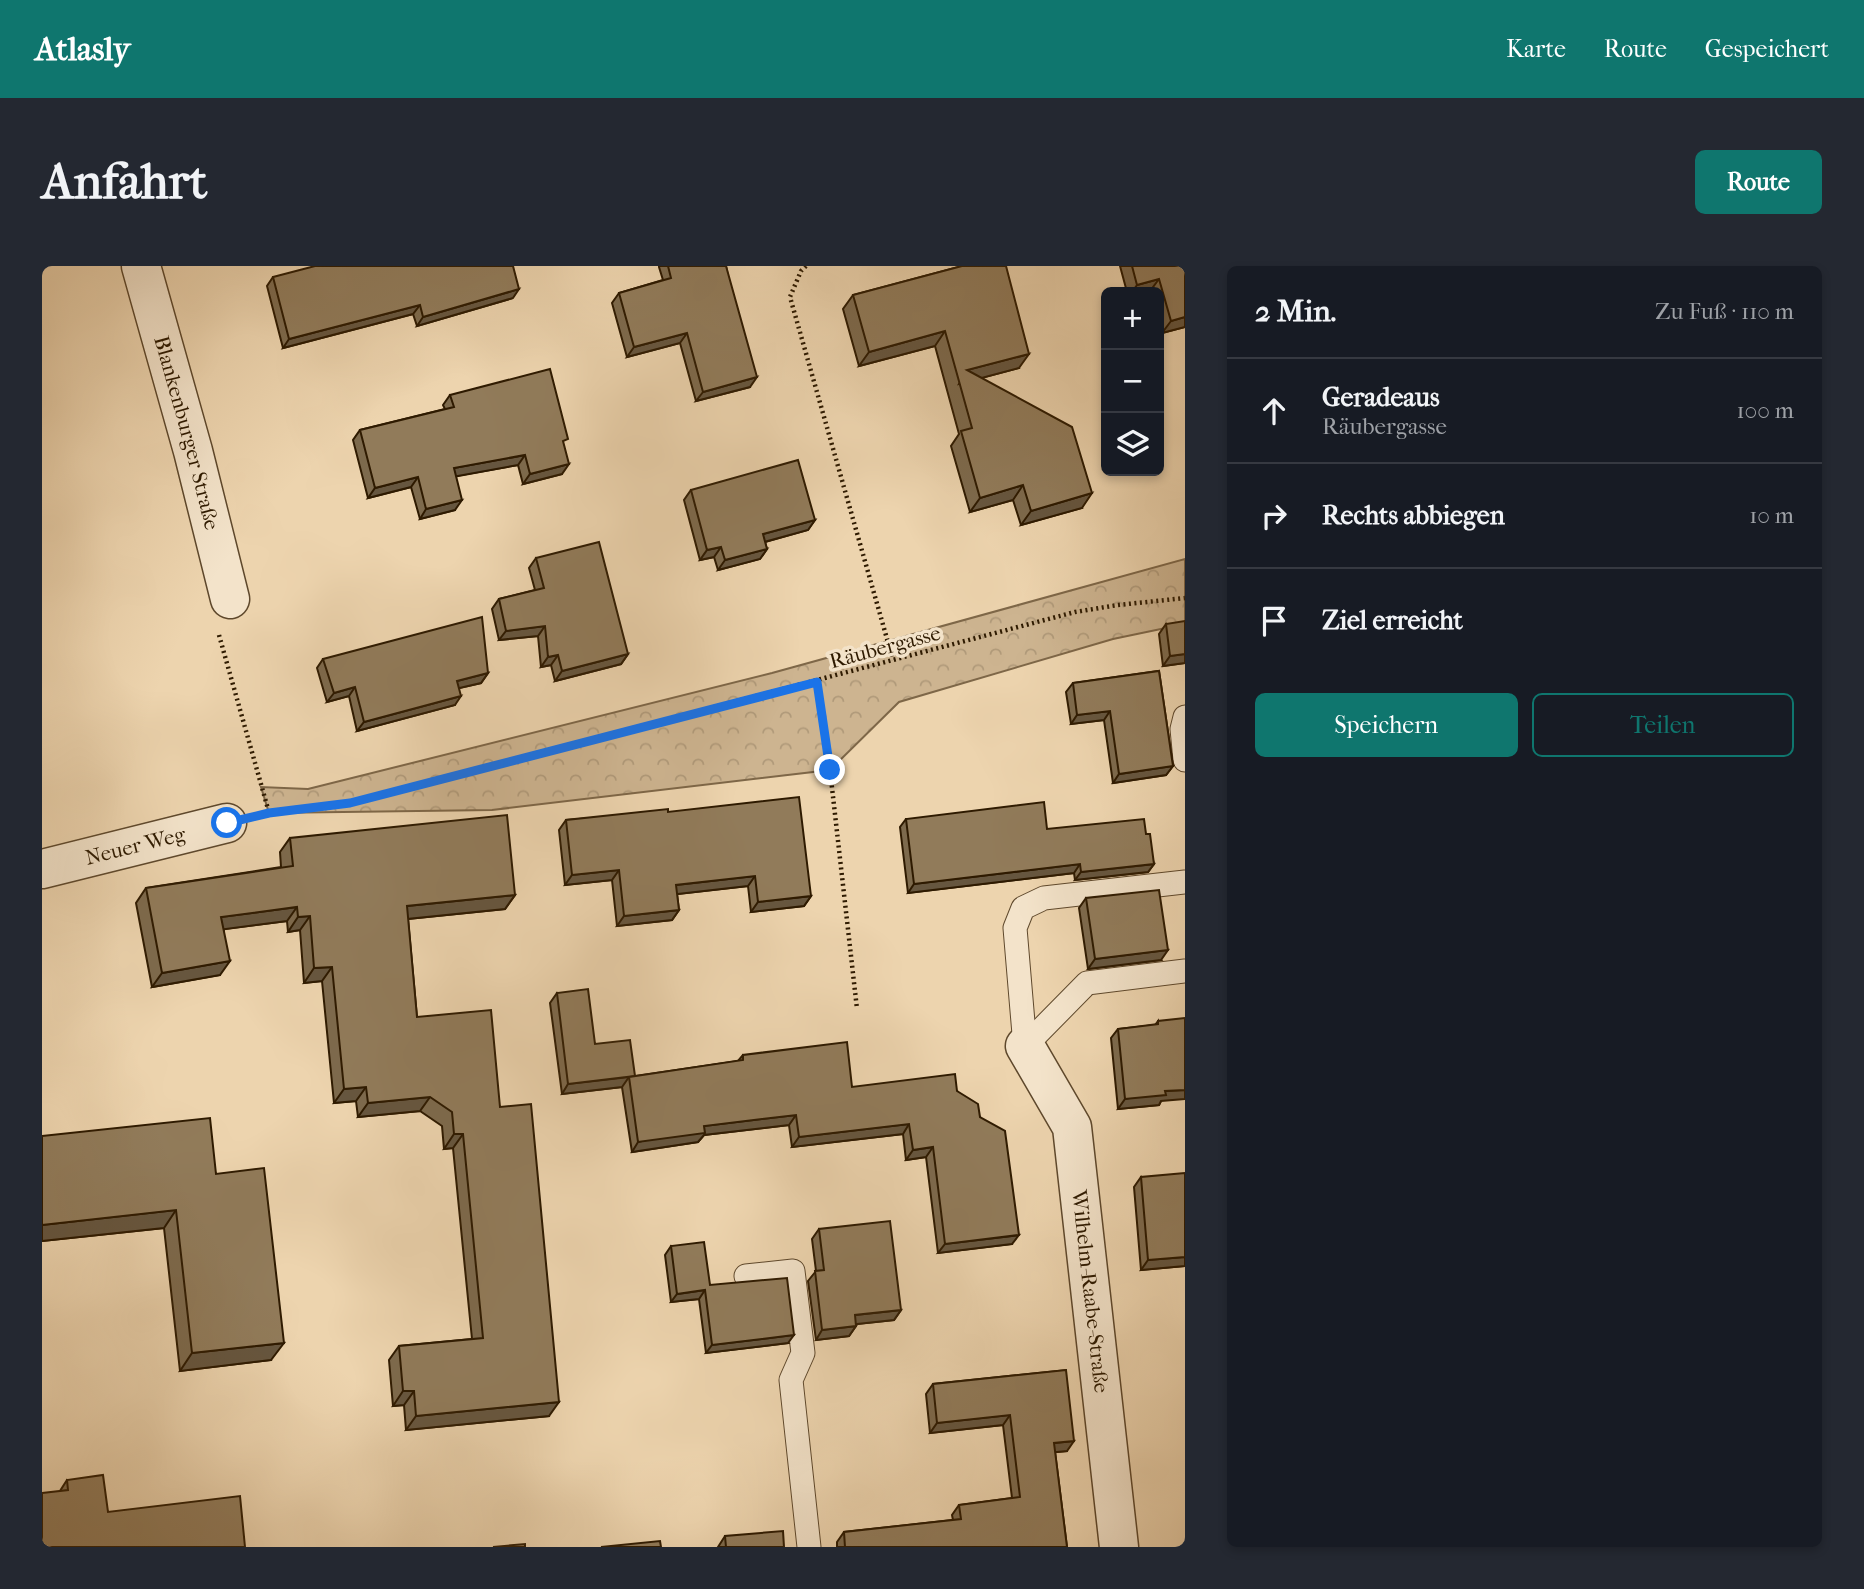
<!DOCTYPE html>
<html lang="de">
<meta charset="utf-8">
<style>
:root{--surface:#171b24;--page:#242831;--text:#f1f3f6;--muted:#9ea1a6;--line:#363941;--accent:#0f766e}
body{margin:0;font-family:"IM FELL French Canon",serif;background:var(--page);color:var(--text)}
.controls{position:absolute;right:21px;top:21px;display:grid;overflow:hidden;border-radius:10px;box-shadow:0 4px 10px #0003}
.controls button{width:63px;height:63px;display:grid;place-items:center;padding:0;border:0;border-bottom:2px solid var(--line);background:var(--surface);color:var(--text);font:35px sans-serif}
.stop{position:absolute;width:21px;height:21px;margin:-16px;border:5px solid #1a73e8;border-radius:50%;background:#fff}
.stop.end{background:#1a73e8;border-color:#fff;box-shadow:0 2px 7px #0008}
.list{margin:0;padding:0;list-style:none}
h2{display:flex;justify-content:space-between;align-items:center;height:91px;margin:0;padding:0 28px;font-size:30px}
h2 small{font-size:23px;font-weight:400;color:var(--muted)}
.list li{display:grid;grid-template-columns:46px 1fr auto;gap:21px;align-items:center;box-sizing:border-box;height:105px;padding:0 28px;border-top:2px solid var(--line)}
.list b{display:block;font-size:26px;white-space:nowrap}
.list p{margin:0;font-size:23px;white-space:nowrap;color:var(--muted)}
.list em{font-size:23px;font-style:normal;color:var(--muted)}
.actions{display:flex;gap:14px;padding:21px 28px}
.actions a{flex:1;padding:16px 0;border:2px solid var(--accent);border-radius:10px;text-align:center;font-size:24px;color:var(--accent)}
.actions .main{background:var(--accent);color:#fff}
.icon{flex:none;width:38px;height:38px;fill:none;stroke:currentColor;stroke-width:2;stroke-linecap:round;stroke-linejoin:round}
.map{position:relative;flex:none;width:1143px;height:1281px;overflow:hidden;border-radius:10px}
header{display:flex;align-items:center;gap:42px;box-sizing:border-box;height:98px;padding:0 35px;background:var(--accent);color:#fff}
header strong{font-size:33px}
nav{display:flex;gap:38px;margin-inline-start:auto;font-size:24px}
.intro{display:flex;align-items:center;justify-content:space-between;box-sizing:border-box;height:168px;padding:0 42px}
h1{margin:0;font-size:49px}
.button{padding:18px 32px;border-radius:10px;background:var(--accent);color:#fff;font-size:24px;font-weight:700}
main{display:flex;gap:42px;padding:0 42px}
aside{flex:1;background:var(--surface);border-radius:10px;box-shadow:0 4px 10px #0003}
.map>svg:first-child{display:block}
.forest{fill:url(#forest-crowns);stroke:#7e6748;stroke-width:2}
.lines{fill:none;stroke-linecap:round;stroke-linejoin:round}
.lane-casing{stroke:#5e482c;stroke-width:25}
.street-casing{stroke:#5e482c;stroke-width:41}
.path{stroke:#2e1a00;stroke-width:4.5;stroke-dasharray:2 3.5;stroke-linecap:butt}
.lane{stroke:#f3e3ca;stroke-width:23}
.street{stroke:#f3e3ca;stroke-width:38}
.wall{fill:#7d6a4d;stroke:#2e1a00;stroke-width:2}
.shaded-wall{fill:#66563f;stroke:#2e1a00;stroke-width:2}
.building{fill:#917b5a;stroke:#2e1a00;stroke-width:2}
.route{stroke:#1a73e8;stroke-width:9}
.labels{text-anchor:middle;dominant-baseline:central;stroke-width:7;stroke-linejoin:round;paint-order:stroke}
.street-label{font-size:21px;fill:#2e1a00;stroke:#f3e3ca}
</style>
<header>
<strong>Atlasly</strong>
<nav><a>Karte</a><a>Route</a><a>Gespeichert</a></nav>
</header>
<div class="intro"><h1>Anfahrt</h1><a class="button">Route</a></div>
<main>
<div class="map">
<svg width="1143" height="1281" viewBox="0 0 1143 1281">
<defs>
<pattern id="forest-crowns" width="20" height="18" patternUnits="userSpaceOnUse" patternTransform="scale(1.75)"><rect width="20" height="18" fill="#cdb490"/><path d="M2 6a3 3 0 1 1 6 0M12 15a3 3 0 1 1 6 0" fill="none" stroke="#b09a7a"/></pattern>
</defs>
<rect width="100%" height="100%" fill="#edd4ae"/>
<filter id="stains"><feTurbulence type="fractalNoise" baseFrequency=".00286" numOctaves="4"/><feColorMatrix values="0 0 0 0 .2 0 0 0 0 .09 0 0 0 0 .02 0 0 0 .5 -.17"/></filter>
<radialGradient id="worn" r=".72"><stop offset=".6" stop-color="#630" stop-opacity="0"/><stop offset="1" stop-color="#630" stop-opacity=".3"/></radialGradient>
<polygon class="forest" points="1143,293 1143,358 1071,373 857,436 788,504 450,544 227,547 219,521 266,523 730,407"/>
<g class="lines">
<g class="lane-casing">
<g id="lane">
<polyline points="1143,451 1140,463 1143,494"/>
<polyline points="983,780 973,662 981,642 1002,632 1143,616"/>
<polyline points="983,780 1045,717 1143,705"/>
<polyline points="704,1010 751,1005 761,1087 749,1114 767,1281"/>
</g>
</g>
<g class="street-casing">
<g id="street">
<path id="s1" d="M99,0L151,185L188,333"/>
<path id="s2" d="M0,603L185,557"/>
<path id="s3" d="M983,780L1030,861L1077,1281"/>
</g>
</g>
<g class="path">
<polyline points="764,0 759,5 748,31 851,394"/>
<polyline points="177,369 226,543"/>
<polyline points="775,416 788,504 815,743"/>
<polyline points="222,548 308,537 1033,346 1076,339 1143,332"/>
</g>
<use href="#lane" class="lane"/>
<use href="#street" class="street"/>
</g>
<g class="wall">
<polygon points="617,0 684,0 708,121 654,135 638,77 585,91 570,37 577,27 621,14 617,1"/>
<polygon points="920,0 977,102 939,112 1040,242 979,259 971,234 928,246 909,180 917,168 893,80 817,100 801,43 811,29"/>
<polygon points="1078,0 1143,0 1143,61 1120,67 1117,55 1117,26 1109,26 1108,25 1104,26 1085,26"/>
<polygon points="231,11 471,32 375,60 371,48 241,82 225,20"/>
<polygon points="408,129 522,180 520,208 481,218 476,199 414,210 413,244 378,253 369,221 326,232 311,174 318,164 403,143 401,139"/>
<polygon points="649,224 773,254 766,264 723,276 725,283 718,293 676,304 672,291 658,294 642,234"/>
<polygon points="494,292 586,388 579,398 513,415 509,399 499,401 496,370 457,374 450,343 457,333 493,324 487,302"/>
<polygon points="1124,358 1143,397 1121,400 1117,368"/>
<polygon points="281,393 446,407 439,417 417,422 413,439 315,465 307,430 285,436 275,402"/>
<polygon points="1117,405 1131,500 1124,509 1071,517 1062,454 1029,458 1024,426 1031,417"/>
<polygon points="626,546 769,630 762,640 709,646 706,620 635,628 637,644 630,654 575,660 570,614 523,619 517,564 524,554"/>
<polygon points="864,553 1005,563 1104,568 1112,598 1106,606 1033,614 1032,607 866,627 858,561"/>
<polygon points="248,572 473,629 463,643 366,653 375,751 458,841 507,1150 364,1164 362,1139 351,1140 347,1094 357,1080 430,1073 411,882 402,883 400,860 378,845 316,851 314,835 292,837 280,715 262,717 258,664 246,666 245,655 182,663 178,709 110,721 94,637 104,622 239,601 238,586"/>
<polygon points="1044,632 1119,694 1046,703 1037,642"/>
<polygon points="515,727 553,778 593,810 696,795 701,789 810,821 915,825 938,851 970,978 896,987 884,891 864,894 861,868 750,881 747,859 662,869 656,876 590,886 580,821 520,828 508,737"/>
<polygon points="1116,755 1119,835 1117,839 1076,843 1069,772 1076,763 1113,759"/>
<polygon points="0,870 174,908 229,1094 138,1105 122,962 0,975"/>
<polygon points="1099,911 1143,1000 1099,1004 1092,921"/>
<polygon points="777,963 859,1044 852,1054 814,1058 814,1060 807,1070 774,1074 766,1015 774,1005 770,973"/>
<polygon points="629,980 668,1019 746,1077 664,1087 657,1033 629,1036 623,989"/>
<polygon points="1024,1104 1025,1185 1013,1186 1025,1281 795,1281 795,1276 802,1266 911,1254 910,1249 917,1239 970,1232 961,1159 888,1167 884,1128 891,1118"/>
<polygon points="25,1214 66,1246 0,1281 18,1225"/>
<polygon points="683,1270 742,1281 676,1281"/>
</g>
<g class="shaded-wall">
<polygon points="1117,13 1108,25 1104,26 1090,26 1095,19"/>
<polygon points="477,23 471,32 375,60 381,51"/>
<polygon points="378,39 371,48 241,82 247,73"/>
<polygon points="1143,51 1143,61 1120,67 1129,55"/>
<polygon points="903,65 893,80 817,100 827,86"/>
<polygon points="645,67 638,77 585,91 592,81"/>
<polygon points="987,88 977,102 917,118 925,104"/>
<polygon points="715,111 708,121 654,135 661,126"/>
<polygon points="483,189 476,199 405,212 412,202"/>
<polygon points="527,198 520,208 481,218 488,208"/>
<polygon points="376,211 369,221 326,232 333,222"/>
<polygon points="981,219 971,234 928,246 938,232"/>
<polygon points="1050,227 1040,242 979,259 989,245"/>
<polygon points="420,234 413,244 378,253 384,243"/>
<polygon points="773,254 766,264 715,278 721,268"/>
<polygon points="679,281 672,291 658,294 665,284"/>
<polygon points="725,283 718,293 676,304 683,294"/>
<polygon points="503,360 496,370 457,374 464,365"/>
<polygon points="586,388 579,398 513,415 520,405"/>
<polygon points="1143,388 1143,397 1121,400 1128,390"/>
<polygon points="516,389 509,399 499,401 506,391"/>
<polygon points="446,407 439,417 409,424 415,415"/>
<polygon points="313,421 307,430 285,436 292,427"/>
<polygon points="419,430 413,439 315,465 322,456"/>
<polygon points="1068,445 1062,454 1029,458 1035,449"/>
<polygon points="1131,500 1124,509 1071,517 1077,508"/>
<polygon points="1038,598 1032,607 866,627 872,618"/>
<polygon points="1112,598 1106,606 1033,614 1039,606"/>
<polygon points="577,604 570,614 523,619 530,609"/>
<polygon points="713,610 706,620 627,629 634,619"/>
<polygon points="473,629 463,643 355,654 365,640"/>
<polygon points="769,630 762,640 709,646 716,636"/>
<polygon points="255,641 245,655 169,665 179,651"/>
<polygon points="637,644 630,654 575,660 582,650"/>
<polygon points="268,650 258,664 246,666 256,651"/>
<polygon points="1126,684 1119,694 1046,703 1053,693"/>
<polygon points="188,695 178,709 110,721 120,707"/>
<polygon points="290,701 280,715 262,717 272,702"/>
<polygon points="587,811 580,821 520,828 526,818"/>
<polygon points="324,821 314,835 292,837 302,823"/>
<polygon points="1143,824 1143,833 1119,835 1117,839 1076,843 1083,833 1123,825"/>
<polygon points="388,831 378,845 316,851 326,837"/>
<polygon points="754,849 747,859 662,869 656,876 590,886 596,876 662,860"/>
<polygon points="867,858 861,868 750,881 757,871"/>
<polygon points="412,868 421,868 411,882 402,883"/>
<polygon points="891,881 884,891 864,894 871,884"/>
<polygon points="134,944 122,962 0,975 0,959"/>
<polygon points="977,969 970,978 896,987 903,978"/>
<polygon points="1143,991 1143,1000 1099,1004 1106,994"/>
<polygon points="663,1024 657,1033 629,1036 635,1028"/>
<polygon points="859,1044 852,1054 806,1059 813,1049"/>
<polygon points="814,1060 807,1070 774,1074 780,1064"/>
<polygon points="752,1069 746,1077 664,1087 670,1079"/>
<polygon points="242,1077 229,1094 138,1105 150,1087"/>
<polygon points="361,1125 372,1125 362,1139 351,1140"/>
<polygon points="517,1136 507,1150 364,1164 374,1150"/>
<polygon points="968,1149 961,1159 888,1167 895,1157"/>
<polygon points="1032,1175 1025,1185 1005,1187 1012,1177"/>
</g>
<g class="building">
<polygon points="273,0 471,0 477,23 381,51 378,39 247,73 231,11"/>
<polygon points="626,0 684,0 715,111 661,126 645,67 592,81 577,27 629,12"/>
<polygon points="920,0 964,0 987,88 925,104 1030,161 1050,227 989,245 981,219 938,232 919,165 930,162 903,65 827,86 811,29"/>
<polygon points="1090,0 1143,0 1143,51 1129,55 1117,13 1095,19"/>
<polygon points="508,103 526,173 521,175 527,198 488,208 483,189 412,202 420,234 384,243 376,211 333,222 318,164 412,141 408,129"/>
<polygon points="756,194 773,254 721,268 725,283 683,294 679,281 665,284 649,224"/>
<polygon points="557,276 586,388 520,405 516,389 506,391 503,360 464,365 457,333 502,322 494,292"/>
<polygon points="440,351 446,407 415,415 419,430 322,456 313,421 292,427 281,393"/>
<polygon points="1143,355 1143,388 1128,390 1124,358"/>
<polygon points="1117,405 1131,500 1077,508 1068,445 1035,449 1031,417"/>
<polygon points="757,531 769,630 716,636 713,610 634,619 637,644 582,650 577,604 530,609 524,554 626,543 626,546"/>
<polygon points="1002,536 1005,563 1102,553 1104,568 1108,568 1112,598 1039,606 1038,598 872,618 864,553"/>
<polygon points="465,549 473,629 365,640 375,751 449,744 458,841 489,838 517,1136 374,1150 372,1125 361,1125 357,1080 441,1072 421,868 412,868 410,846 388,831 326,837 324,821 302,823 290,701 272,702 268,650 256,651 255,641 179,651 188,695 120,707 104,622 251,600 248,572"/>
<polygon points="1117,624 1126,684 1053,693 1044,632"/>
<polygon points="546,723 553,778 588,774 593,810 526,818 515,727"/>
<polygon points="1143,752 1143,824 1123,825 1124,829 1083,833 1076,763 1116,758 1116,755"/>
<polygon points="805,776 810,821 913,808 915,825 936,838 938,851 963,865 977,969 903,978 891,881 871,884 867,858 757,871 754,849 662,860 663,867 596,876 587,811 701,794 701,789"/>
<polygon points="168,852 174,908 222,902 242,1077 150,1087 134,944 0,959 0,870"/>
<polygon points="1143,907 1143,991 1106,994 1099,911"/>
<polygon points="848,955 859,1044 813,1049 814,1060 780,1064 773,1005 782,1004 777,963"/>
<polygon points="662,976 668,1019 745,1012 752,1069 670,1079 663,1024 635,1028 629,980"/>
<polygon points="1024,1104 1032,1175 1012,1177 1025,1281 803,1281 802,1266 919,1253 917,1239 978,1231 968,1149 895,1157 891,1118"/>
<polygon points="61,1209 66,1246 198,1230 203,1281 0,1281 0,1227 26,1224 25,1214"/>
<polygon points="741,1265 742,1281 684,1281 683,1270"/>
<polygon points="618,1275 619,1281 559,1281"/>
<polygon points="483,1278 483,1281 451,1281"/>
</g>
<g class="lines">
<polyline class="route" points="185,557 227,547 308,537 775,416 788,504"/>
</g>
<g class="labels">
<g class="street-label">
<text stroke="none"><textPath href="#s1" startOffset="173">Blankenburger Straße</textPath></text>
<text transform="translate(843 381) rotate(-15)">Räubergasse</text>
<text stroke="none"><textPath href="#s2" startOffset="96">Neuer Weg</textPath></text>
<text stroke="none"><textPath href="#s3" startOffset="259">Wilhelm-Raabe-Straße</textPath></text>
</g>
</g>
<rect width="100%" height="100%" filter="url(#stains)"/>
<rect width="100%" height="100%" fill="url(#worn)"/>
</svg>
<div class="controls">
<button>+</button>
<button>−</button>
<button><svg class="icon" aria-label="layers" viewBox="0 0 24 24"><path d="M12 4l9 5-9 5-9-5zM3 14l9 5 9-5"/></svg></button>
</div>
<div class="stop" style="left:185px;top:557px"></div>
<div class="stop end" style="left:788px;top:504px"></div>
</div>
<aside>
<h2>2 Min.<small>Zu Fuß · 110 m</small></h2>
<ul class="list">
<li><svg class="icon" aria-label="ahead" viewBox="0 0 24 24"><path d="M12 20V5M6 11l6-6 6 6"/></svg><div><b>Geradeaus</b><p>Räubergasse</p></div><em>100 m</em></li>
<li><svg class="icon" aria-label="right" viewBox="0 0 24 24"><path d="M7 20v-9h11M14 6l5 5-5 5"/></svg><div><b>Rechts abbiegen</b></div><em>10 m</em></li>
<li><svg class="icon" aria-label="arrive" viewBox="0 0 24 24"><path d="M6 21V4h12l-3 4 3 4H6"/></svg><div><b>Ziel erreicht</b></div></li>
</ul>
<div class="actions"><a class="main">Speichern</a><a>Teilen</a></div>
</aside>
</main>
